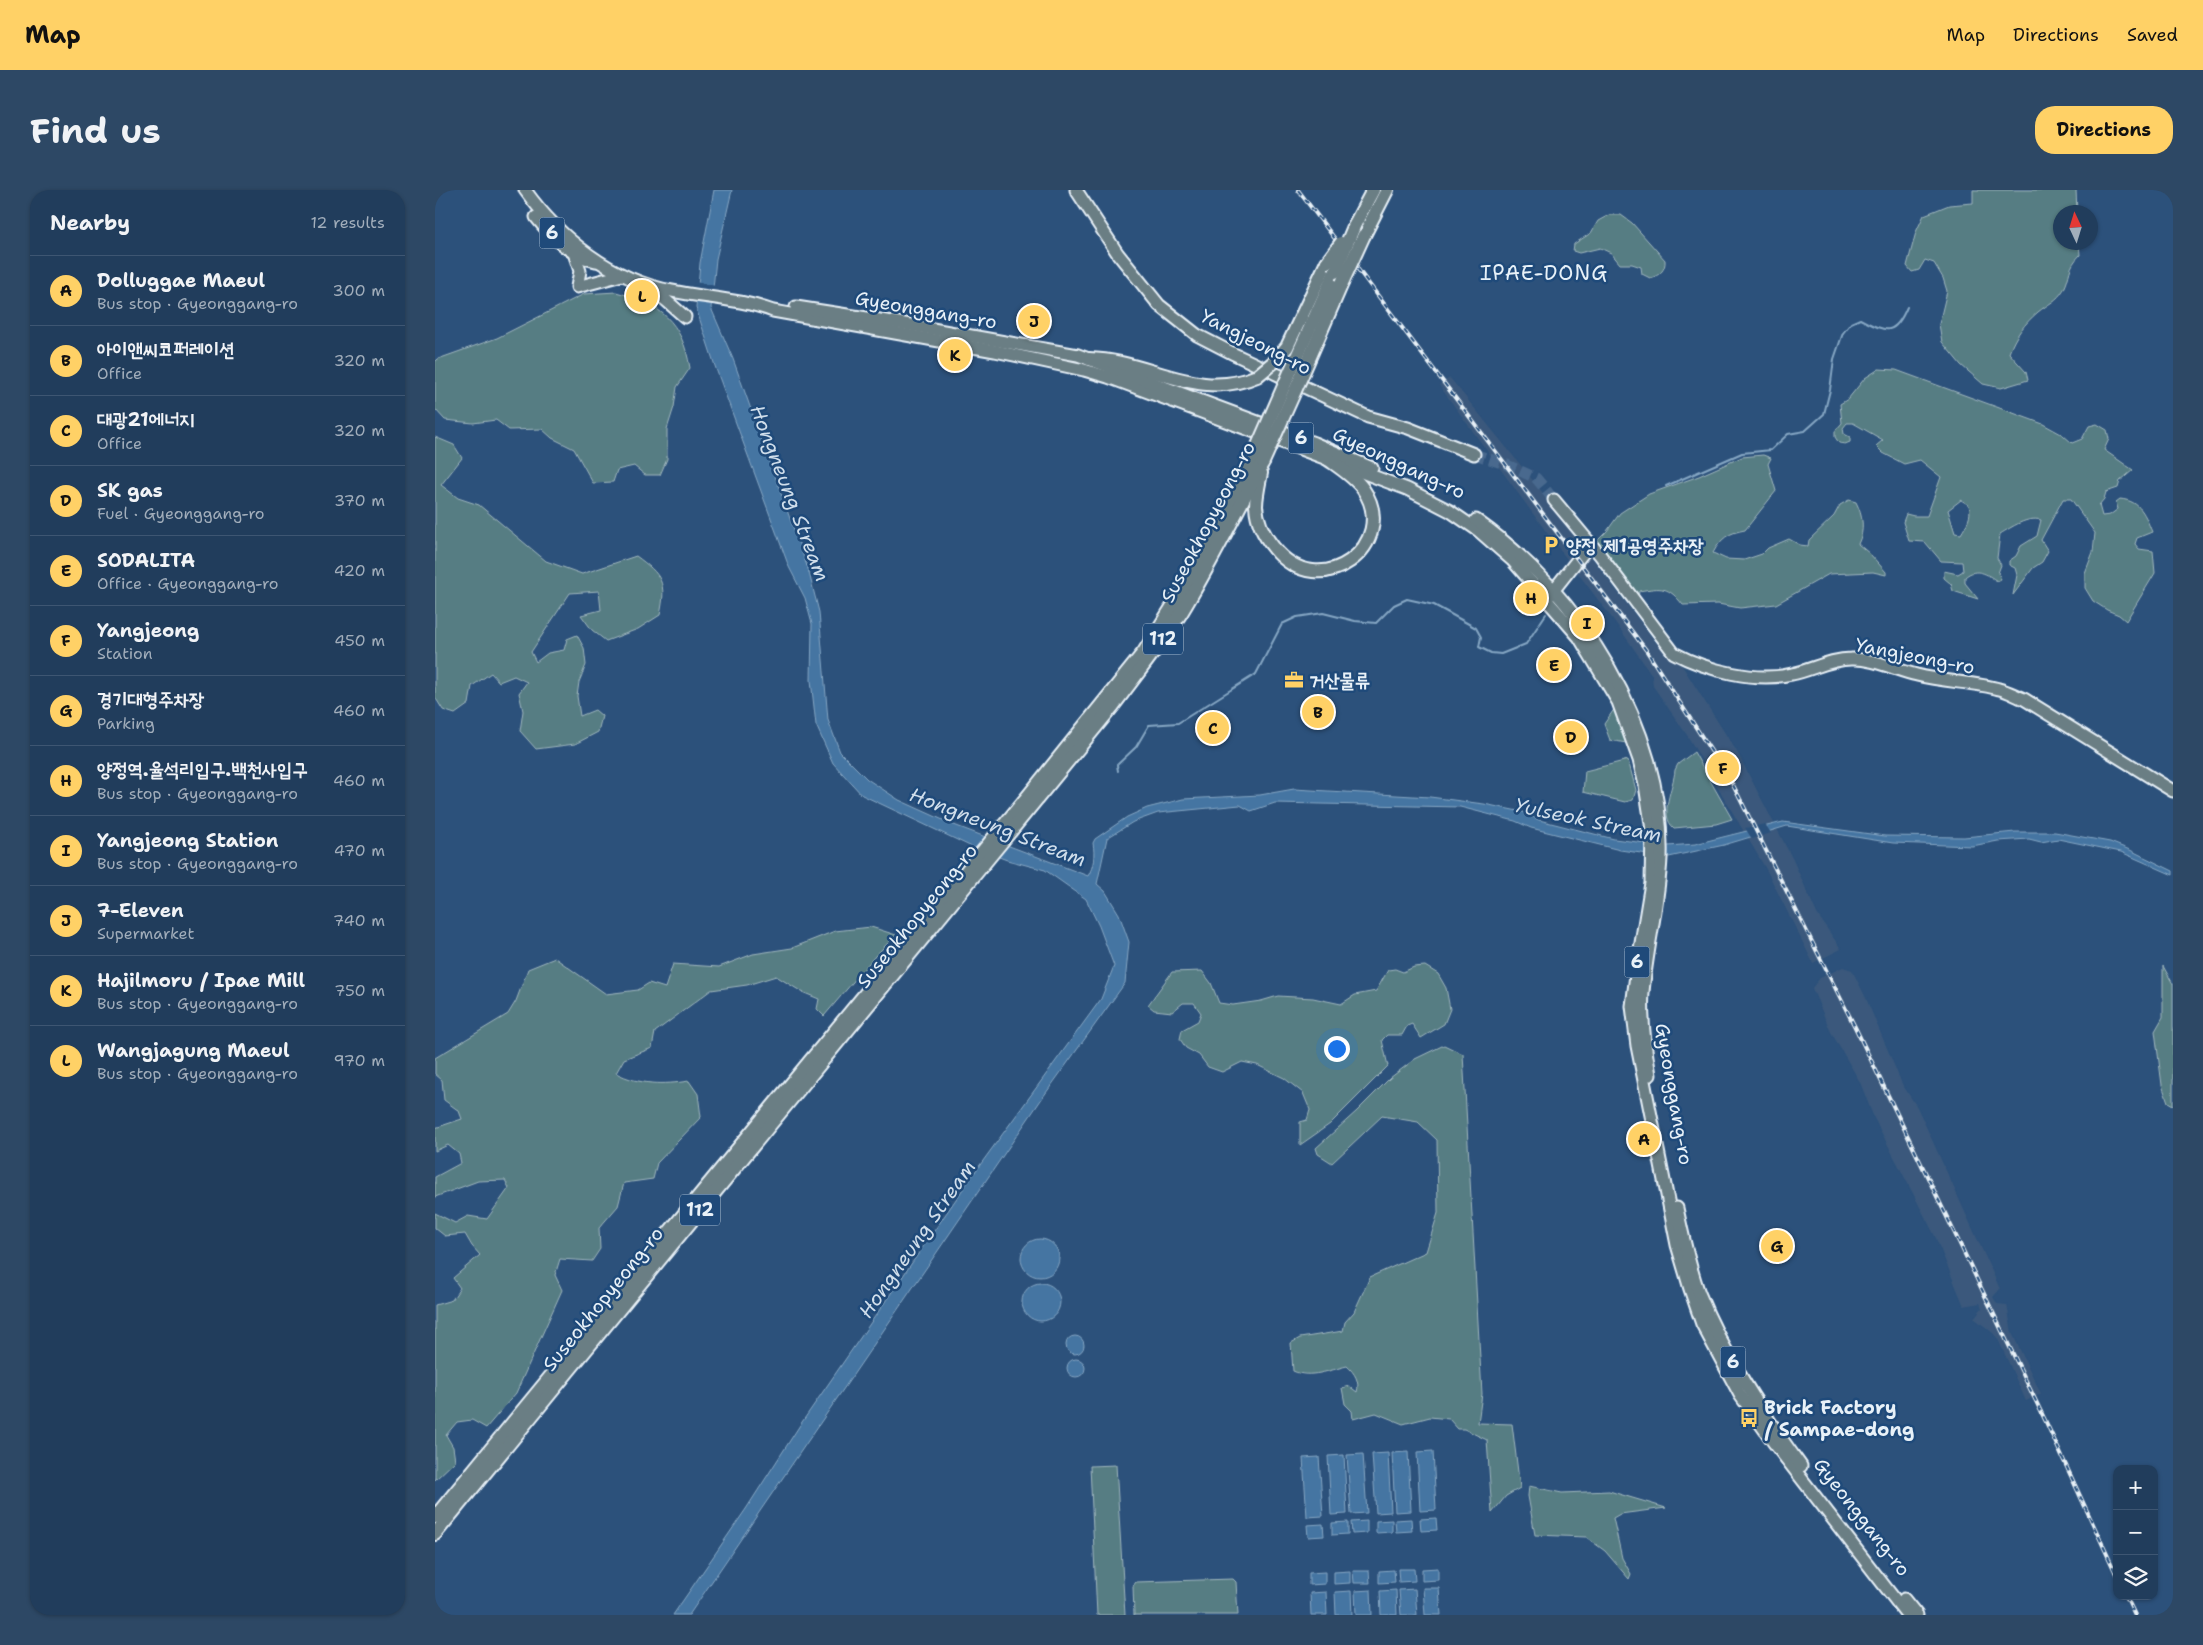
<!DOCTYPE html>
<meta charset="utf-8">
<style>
:root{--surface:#213d5c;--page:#2d4865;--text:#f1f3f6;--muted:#a2aebb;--line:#3e5672;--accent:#ffd166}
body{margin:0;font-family:"Shantell Sans","Poor Story",sans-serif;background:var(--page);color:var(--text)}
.controls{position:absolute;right:15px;bottom:15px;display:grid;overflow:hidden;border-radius:10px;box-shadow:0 1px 4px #0004}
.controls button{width:45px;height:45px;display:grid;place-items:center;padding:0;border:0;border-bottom:1px solid var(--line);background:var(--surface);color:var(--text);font:25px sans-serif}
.compass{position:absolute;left:1618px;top:15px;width:45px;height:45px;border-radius:50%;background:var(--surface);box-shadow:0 1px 4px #0004;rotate:356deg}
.you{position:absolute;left:901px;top:858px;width:18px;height:18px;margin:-12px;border:4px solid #fff;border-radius:50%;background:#1a73e8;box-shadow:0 0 0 8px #1a73e833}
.badge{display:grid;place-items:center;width:32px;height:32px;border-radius:50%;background:var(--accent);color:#111;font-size:16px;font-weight:700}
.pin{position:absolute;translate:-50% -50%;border:2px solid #fff;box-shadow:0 1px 5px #0006}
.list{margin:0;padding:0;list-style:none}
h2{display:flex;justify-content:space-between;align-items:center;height:65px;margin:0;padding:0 20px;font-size:21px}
h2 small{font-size:16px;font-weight:400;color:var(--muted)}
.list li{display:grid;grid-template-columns:32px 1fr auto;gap:15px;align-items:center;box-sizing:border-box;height:70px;padding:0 20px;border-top:1px solid var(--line)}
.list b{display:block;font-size:19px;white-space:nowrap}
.list p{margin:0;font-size:16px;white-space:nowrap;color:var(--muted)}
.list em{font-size:16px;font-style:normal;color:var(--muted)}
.icon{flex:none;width:28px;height:28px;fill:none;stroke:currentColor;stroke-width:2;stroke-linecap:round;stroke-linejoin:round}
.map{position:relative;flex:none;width:1738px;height:1425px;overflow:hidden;border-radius:20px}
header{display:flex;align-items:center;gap:30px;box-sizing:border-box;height:70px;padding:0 25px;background:var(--accent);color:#111}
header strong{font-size:24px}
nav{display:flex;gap:28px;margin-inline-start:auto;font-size:18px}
.intro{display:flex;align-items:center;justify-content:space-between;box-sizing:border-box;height:120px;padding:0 30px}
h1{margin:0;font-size:35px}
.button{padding:12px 22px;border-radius:20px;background:var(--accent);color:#111;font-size:18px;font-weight:700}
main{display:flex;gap:30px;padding:0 30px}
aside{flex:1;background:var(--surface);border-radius:20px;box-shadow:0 1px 4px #0004}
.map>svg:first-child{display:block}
.built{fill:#3b597c}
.green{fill:#577d83;stroke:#a0b7be;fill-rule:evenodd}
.water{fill:#4575a2;stroke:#86a7c4}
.pier{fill:#2c517b}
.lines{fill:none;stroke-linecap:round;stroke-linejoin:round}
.stream{stroke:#86a7c4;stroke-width:2}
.major-tunnel{stroke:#48698e;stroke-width:11;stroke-dasharray:11 5.5;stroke-linecap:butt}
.major-casing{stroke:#e8f1f8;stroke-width:15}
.highway-casing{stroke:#e8f1f8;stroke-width:16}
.major{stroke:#6b7e84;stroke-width:11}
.highway{stroke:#6b7e84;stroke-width:12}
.rail-casing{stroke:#e8f1f8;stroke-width:4}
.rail{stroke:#1f4a7a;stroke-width:2;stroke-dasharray:5.5;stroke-linecap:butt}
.highway-bridge-casing{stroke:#e8f1f8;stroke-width:16;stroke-linecap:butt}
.highway-bridge{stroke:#6b7e84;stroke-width:12}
.labels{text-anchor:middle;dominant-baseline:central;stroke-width:5;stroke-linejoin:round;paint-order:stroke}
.shield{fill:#1f4a7a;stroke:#acbfd2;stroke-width:1}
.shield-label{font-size:18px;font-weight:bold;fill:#e8f1f8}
.street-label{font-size:19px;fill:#e8f1f8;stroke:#1f4a7a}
.poi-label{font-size:19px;font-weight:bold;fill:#e8f1f8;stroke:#1f4a7a;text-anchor:start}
.water-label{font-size:20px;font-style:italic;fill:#d0deeb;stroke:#1f4a7a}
.quarter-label{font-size:21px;letter-spacing:1px;fill:#e8f1f8;stroke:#1f4a7a}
</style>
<header>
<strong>Map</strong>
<nav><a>Map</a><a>Directions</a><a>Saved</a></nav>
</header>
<div class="intro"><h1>Find us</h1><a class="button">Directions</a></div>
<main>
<aside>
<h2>Nearby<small>12 results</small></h2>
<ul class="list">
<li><span class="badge">A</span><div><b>Dolluggae Maeul</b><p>Bus stop · Gyeonggang-ro</p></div><em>300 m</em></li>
<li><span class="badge">B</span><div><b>아이앤씨코퍼레이션</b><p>Office</p></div><em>320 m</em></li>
<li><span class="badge">C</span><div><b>대광21에너지</b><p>Office</p></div><em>320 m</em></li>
<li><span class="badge">D</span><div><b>SK gas</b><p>Fuel · Gyeonggang-ro</p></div><em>370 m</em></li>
<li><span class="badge">E</span><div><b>SODALITA</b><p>Office · Gyeonggang-ro</p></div><em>420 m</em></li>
<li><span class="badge">F</span><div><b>Yangjeong</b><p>Station</p></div><em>450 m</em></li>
<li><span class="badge">G</span><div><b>경기대형주차장</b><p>Parking</p></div><em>460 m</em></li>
<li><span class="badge">H</span><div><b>양정역.율석리입구.백천사입구</b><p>Bus stop · Gyeonggang-ro</p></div><em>460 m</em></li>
<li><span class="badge">I</span><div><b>Yangjeong Station</b><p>Bus stop · Gyeonggang-ro</p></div><em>470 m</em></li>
<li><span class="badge">J</span><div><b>7-Eleven</b><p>Supermarket</p></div><em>740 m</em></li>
<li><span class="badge">K</span><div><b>Hajilmoru / Ipae Mill</b><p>Bus stop · Gyeonggang-ro</p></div><em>750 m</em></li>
<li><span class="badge">L</span><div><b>Wangjagung Maeul</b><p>Bus stop · Gyeonggang-ro</p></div><em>970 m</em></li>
</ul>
</aside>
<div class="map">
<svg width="1738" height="1425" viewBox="0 0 1738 1425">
<rect width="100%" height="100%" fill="#2c517b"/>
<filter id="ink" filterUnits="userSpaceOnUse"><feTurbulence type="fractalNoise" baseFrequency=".02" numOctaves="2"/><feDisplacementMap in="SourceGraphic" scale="10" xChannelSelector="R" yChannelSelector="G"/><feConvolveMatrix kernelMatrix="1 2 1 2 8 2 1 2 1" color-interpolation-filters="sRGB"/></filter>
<g filter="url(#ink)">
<g class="built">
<polygon points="1015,188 1104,298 1221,453 1241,472 1244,471 1302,562 1358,670 1382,724 1406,759 1378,773 1331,679 1252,545 1218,496 1217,485 1183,436 1110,340 1004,195"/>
<polygon points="1408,777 1417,780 1430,806 1467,894 1482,917 1565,1099 1558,1107 1562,1114 1572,1115 1577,1143 1606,1204 1591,1211 1563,1149 1558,1143 1539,1128 1547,1118 1545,1113 1529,1116 1500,1046 1439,928 1425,892 1396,842 1377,798 1385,788"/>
</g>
<g class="green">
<path d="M1538,0H1641L1642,22H1626V52L1644,53L1645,65C1632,78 1636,85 1629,99C1622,111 1613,114 1603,122C1590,133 1580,146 1574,163L1591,182L1593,190L1566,198L1548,194L1526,175L1507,152L1504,134L1512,101L1508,88L1499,73L1490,70L1484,80L1477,82L1472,76L1481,42L1489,25L1514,15L1538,13Z"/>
<path d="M1174,25H1186L1197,33L1230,70C1231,80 1224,86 1215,88L1207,84L1206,77L1197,74H1185L1176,63L1165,58L1144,63L1138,61L1139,54L1156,43L1163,31Z"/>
<path d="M181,102C225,114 247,131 255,178L242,197L239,217L232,239V269L225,285H210L199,276L182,280L178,292L158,293L139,259L117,248L107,239L74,240L61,230L38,233L10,230L0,219V172L3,169L62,148L149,104Z"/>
<path d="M1444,179L1461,180L1608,234L1628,245L1637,253L1647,249L1654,236L1662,234L1672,240L1674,249L1669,260L1698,280L1685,291L1683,298L1671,302L1669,309L1664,315L1667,326L1675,325L1683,319L1681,312L1685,309C1706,311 1710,325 1717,342L1702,348L1700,354L1704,359L1718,361L1720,383L1691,431L1684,425L1672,420L1658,411L1650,398V383L1658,362L1660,343L1636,309H1628L1606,350L1613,361L1607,372L1598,378L1578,405L1582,385L1580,378L1574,375V371L1581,366L1586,356L1602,346L1606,330C1592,326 1577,337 1565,344L1562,368L1566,375L1563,383L1566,389L1562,391C1552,384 1541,377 1530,387V393L1543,409L1518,401L1516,394L1509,388V381L1523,384L1528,381L1527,372L1506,371L1490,352L1474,351L1468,332L1471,324L1479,326H1492L1506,287L1485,270L1469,274L1448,263L1441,256L1448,250L1418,233H1412L1408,238L1409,244L1415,247V252L1410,254L1404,253L1400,247V241L1407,233L1405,214L1413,209L1430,188ZM1526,310L1534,315C1537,327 1532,334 1526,344L1520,343L1513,320Z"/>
<path d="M0,247L19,255L27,268L6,295L23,308L44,315L111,371L147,384L201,366C227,385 232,392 225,425L203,439L171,451L157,440L146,425L166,420L164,401L135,403L96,462L101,472L113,463L129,460L132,449L142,445L149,458L151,475L144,492L142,506L145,526L160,520L167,526L163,542L140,554L101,559L85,541L88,521L84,503L92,492L79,486L64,492L56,483L37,496L34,514L20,524L8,520L0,507Z"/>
<path d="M1328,265L1336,268L1333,274L1341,301L1310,340C1293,343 1286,348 1278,363L1291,369L1309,370L1327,364L1333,358L1354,349L1365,355L1373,356L1374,350L1399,326L1405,315L1414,310L1421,312C1428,326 1430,340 1423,354L1435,364L1451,382V385L1438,382L1394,384L1341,414L1305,418L1283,414L1248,415C1233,396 1227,397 1204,401L1203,409L1161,352L1172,341L1185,323L1214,304L1264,286L1307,267Z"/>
<polygon points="1180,518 1191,553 1175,550 1169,534"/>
<path d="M1259,562L1297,629L1281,634L1239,638C1223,625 1239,597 1240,580L1243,574Z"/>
<polygon points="1193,570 1201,600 1198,610 1190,612 1148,602 1150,581"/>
<path d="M436,737L461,745L440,766L389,826L382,819L384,809L367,802L341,786L312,795L276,800L220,842L217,858L189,869L181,883C204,895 229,895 254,891L263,904L266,927L222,973L218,989L189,993L183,1016L164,1038L165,1059L157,1071L125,1069L120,1085L127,1100L81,1203L51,1238L37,1230L22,1232L11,1245L18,1257L20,1271L0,1290V1115L17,1110L25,1098L18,1088L45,1065L37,1056L30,1044L10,1046L0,1038V1023L20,1033L33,1026L52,1029L74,998L70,990L43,991L0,1007V987L26,973L24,964L13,955L0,961V938L27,929L24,921L9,910L7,890L0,884V868L73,824L81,811L93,779L120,768L171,804L203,800L214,793L230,798L238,774L284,777L318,764L357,758L400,741Z"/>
<polygon points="990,776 1003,784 1011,798 1015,819 1009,834 986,848 977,834 972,836 967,845 952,845 947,850 953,876 895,934 865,955 865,932 872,930 875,920 868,903 849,888 822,875 807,872 787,882 773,877 764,865 751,858 745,849 747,840 763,831 766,823 759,813 748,813 737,822 719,820 713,815 737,782 767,781 776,793 784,813 798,815 826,811 843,806 878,808 906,814 920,805 941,801 953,780 960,779 968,782 979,777"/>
<polygon points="1728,776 1738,794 1738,915 1733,912 1727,895 1720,841 1728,827"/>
<path d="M1009,855L1028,864L1047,1204L1043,1233L1077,1234L1085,1298L1071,1306L1057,1323L1052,1250L1029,1239H1023L1014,1229L995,1227L968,1234L941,1223L918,1229L917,1221L910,1214L907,1198L914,1196L922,1202C925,1192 920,1183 912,1176C895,1180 875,1189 858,1181L856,1153L865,1148L908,1141L910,1132L919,1122L935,1087L991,1062L1003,1023L1002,950L983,932L947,926L897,973L883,964L881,958L922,921L955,888L980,869Z"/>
<polygon points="681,1275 690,1425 662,1425 655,1276"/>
<polygon points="1094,1296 1127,1303 1174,1301 1231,1318 1185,1324 1178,1328 1187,1368 1196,1384 1194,1389 1170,1361 1151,1347 1100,1345 1093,1306"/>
<polygon points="798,1389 801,1392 803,1425 699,1425 698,1396 701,1392"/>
</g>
<g class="water">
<path d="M279,0H297L281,69L276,118L298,169L373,379L384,422L393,530L405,562L432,589L464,610L519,635L653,686C659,676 660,665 658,653L660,649L692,627L712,618L748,609L825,605L859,599L995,607L1049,614L1088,622L1104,630L1179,649L1233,656L1260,654L1348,632L1450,646L1529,647L1580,642H1620L1675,652L1695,660L1738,681V685L1686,662L1623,649L1606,652L1594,649L1563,651L1537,656L1458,653L1352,636L1289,655L1234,667L1185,660L1096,638L1080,631L1025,617L840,613L816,621L805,615L723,623L698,632L672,648L662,694L670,701L684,724L694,752L690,793L608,907L254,1425H238L311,1319L365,1235L537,986L666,809L679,776L664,736L651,709L610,680L572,670L537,657L427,605L398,573L381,535L376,490L377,434L370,408L354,377L280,176L261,118L265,73Z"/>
<circle cx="605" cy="1068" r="19"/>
<circle cx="606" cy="1112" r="19"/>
<circle cx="640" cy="1155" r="9"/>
<circle cx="641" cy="1178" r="9"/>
<polygon points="998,1261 1001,1320 985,1321 982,1262"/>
<polygon points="973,1262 976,1321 960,1322 957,1263"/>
<polygon points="953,1263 956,1322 941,1323 937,1264"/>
<polygon points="928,1264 932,1323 916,1324 912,1265"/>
<polygon points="909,1265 912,1324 896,1325 893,1266"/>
<polygon points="884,1267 888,1326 872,1327 868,1268"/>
<polygon points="1001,1328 1002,1340 986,1341 985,1329"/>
<polygon points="976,1329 977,1341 961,1342 960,1330"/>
<polygon points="957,1330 957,1342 941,1343 941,1331"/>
<polygon points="932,1331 932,1343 917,1344 916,1332"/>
<polygon points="913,1332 913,1344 897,1345 897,1333"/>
<polygon points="888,1334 889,1346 873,1347 872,1335"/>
<polygon points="1003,1378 1003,1390 987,1391 987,1379"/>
<polygon points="963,1379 979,1379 980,1391 964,1392"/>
<polygon points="959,1380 960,1392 944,1393 944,1381"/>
<polygon points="915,1381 915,1393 899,1394 899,1382"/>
<polygon points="918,1381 934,1381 935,1393 919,1393"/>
<polygon points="890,1382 890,1394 874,1395 874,1383"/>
<polygon points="988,1398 1004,1398 1006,1425 990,1425"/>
<polygon points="980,1399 982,1425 966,1425 964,1400"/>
<polygon points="936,1400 937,1425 921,1425 920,1401"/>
<polygon points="961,1400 962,1425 946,1425 945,1401"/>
<polygon points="916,1401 917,1425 901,1425 900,1402"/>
<polygon points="891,1402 892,1425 876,1425 875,1403"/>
</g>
<g class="pier">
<polygon points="260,92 281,96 279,115 259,112"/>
<polygon points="1330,634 1336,643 1317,649 1310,638"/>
</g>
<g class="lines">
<g class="stream">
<path d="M1231,296L1307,263L1336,260L1353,244L1370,241L1389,224L1395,200L1399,169L1408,143L1416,133L1425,129C1450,141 1459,148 1472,117"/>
<polyline points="683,581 682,575 701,557 714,535 743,533 821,484 847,434 862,427 888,423 920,431 941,433 959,415 972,409 999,415 1041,438 1046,447 1044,457 1056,463 1066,464 1091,454 1111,424"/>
</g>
<polyline class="major-tunnel" points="1039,264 1070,274 1101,288 1119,310"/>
<g class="major-casing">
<g id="major">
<path d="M90,0C125,49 177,90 237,101C271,108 306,109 338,121L560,161L649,180L673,187L972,299L1015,321L1044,341L1077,370L1144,447L1183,512L1204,570L1210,595L1217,640L1216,693L1202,777L1197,816L1202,856L1242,1055L1255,1099L1267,1134L1305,1205L1339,1253L1472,1425"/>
<polyline points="641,0 683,64 724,115 762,145 799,164 933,227 973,238 1039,264"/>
<path d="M101,27C116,46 136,67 161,71"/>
<polyline points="139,63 145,81 142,97 187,85"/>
<polyline points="217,98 250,127"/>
<polyline points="361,117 464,133 643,165 879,253 937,278"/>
<path d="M1119,310L1165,365L1239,463C1271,480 1321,493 1357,484C1377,480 1395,469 1416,469C1438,468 1460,480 1482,485C1508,492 1540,492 1564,499C1573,501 1581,506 1589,509L1738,601"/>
<path d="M1041,330C1145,403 1230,537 1226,668C1224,713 1212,757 1208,802C1206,830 1210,857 1215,885"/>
<polyline points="1114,406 1155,354"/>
<path d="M1242,1018C1248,1047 1254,1075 1264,1103C1289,1165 1327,1222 1366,1276"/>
<polyline points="1469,1409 1482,1425"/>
</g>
</g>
<g class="highway-casing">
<g id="highway">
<polyline points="920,34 938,0"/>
<polyline points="929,45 952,0"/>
<path d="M654,169C714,170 762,212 822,186"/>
<polyline points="840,171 852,157 892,72"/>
<polyline points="856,180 900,82"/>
<polyline points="867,185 907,93"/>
<path d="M826,283C824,293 821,306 821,316C822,332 829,346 839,358C885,416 966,354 928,299C919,286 902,276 890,267"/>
<polyline points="0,1327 593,606 709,462 766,371 818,267"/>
<path d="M0,1344L678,516C701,485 725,455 746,423C776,374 801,322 828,272"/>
</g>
</g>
<use href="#major" class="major"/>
<use href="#highway" class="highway"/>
<g class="rail-casing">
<g id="rail">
<polyline points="863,0 1211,460 1298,595 1420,837 1611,1232 1682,1386"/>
<polyline points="1691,1406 1700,1425"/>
</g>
</g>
<use href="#rail" class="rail"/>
<g class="highway-bridge-casing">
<g id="highway-bridge">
<polyline points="892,72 906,53"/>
<polyline points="900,82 920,34"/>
<polyline points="907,93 929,45"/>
<polyline points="822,186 840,171"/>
<polyline points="818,267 856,180"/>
<polyline points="828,272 867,185"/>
</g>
</g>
<use href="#highway-bridge" class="highway-bridge"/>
</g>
</g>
<defs>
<g id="parking-bare" transform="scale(1.5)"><path d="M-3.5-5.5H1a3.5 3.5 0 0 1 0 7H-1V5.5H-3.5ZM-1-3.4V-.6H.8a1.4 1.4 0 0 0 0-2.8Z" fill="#ffd166" stroke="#1f4a7a" stroke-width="2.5" paint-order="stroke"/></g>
<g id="office-bare" transform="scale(1.5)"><path d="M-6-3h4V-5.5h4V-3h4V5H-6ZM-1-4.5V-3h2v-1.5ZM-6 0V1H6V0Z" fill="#ffd166" stroke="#1f4a7a" stroke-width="2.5" paint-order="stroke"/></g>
<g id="bus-bare" transform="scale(1.5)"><path d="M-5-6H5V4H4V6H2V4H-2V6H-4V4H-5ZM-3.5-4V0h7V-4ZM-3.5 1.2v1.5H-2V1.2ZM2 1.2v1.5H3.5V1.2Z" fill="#ffd166" stroke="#1f4a7a" stroke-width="2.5" paint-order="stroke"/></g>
</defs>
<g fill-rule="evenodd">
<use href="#parking-bare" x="1116" y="355"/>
<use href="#office-bare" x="859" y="490"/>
<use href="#bus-bare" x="1314" y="1228"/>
</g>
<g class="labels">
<g class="shield">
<rect x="104.5" y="27.5" width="25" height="31" rx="4"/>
<rect x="853.5" y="232.5" width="25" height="31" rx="4"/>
<rect x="708" y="433.5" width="40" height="31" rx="4"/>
<rect x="1189.5" y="756.5" width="25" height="31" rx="4"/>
<rect x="245" y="1004.5" width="40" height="31" rx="4"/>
<rect x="1285.5" y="1156.5" width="25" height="31" rx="4"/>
</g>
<g class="shield-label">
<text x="117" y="43">6</text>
<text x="866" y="248">6</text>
<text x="728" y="449">112</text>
<text x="1202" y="772">6</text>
<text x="265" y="1020">112</text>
<text x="1298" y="1172">6</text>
</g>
<g class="street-label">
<text transform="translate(491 120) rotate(10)">Gyeonggang-ro</text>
<text transform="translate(821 152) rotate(27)">Yangjeong-ro</text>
<text transform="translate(964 273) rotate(25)">Gyeonggang-ro</text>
<text transform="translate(773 332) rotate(-62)">Suseokhopyeong-ro</text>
<text transform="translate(1480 466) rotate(11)">Yangjeong-ro</text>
<text transform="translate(482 726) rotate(-51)">Suseokhopyeong-ro</text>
<text transform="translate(1239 904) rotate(80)">Gyeonggang-ro</text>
<text transform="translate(168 1109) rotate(-51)">Suseokhopyeong-ro</text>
<text transform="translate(1427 1327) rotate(52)">Gyeonggang-ro</text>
</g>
<g class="poi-label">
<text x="1131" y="355">양정 제1공영주차장</text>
<text x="874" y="490">거산물류</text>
<text x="1329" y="1217">Brick Factory<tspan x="1329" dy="22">/ Sampae-dong</tspan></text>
</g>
<g class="water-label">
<text transform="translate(355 303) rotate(69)">Hongneung Stream</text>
<text transform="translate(1153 630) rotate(12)">Yulseok Stream</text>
<text transform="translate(563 637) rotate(21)">Hongneung Stream</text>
<text transform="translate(482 1049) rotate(-55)">Hongneung Stream</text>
</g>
<g class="quarter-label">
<text x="1109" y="83">IPAE-DONG</text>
</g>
</g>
</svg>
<div class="controls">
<button>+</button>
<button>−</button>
<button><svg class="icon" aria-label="layers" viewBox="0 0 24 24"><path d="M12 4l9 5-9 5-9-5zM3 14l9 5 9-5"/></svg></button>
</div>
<svg class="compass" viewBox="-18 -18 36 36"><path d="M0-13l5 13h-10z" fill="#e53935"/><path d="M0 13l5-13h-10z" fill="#a2aebb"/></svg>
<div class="you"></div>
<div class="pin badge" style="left:1209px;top:949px">A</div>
<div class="pin badge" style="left:883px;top:522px">B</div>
<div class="pin badge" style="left:778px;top:538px">C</div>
<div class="pin badge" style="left:1136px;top:547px">D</div>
<div class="pin badge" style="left:1119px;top:475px">E</div>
<div class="pin badge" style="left:1288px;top:578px">F</div>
<div class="pin badge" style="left:1342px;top:1056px">G</div>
<div class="pin badge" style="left:1096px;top:408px">H</div>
<div class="pin badge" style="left:1152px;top:433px">I</div>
<div class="pin badge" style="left:599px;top:131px">J</div>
<div class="pin badge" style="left:520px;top:165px">K</div>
<div class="pin badge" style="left:207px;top:106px">L</div>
</div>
</main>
